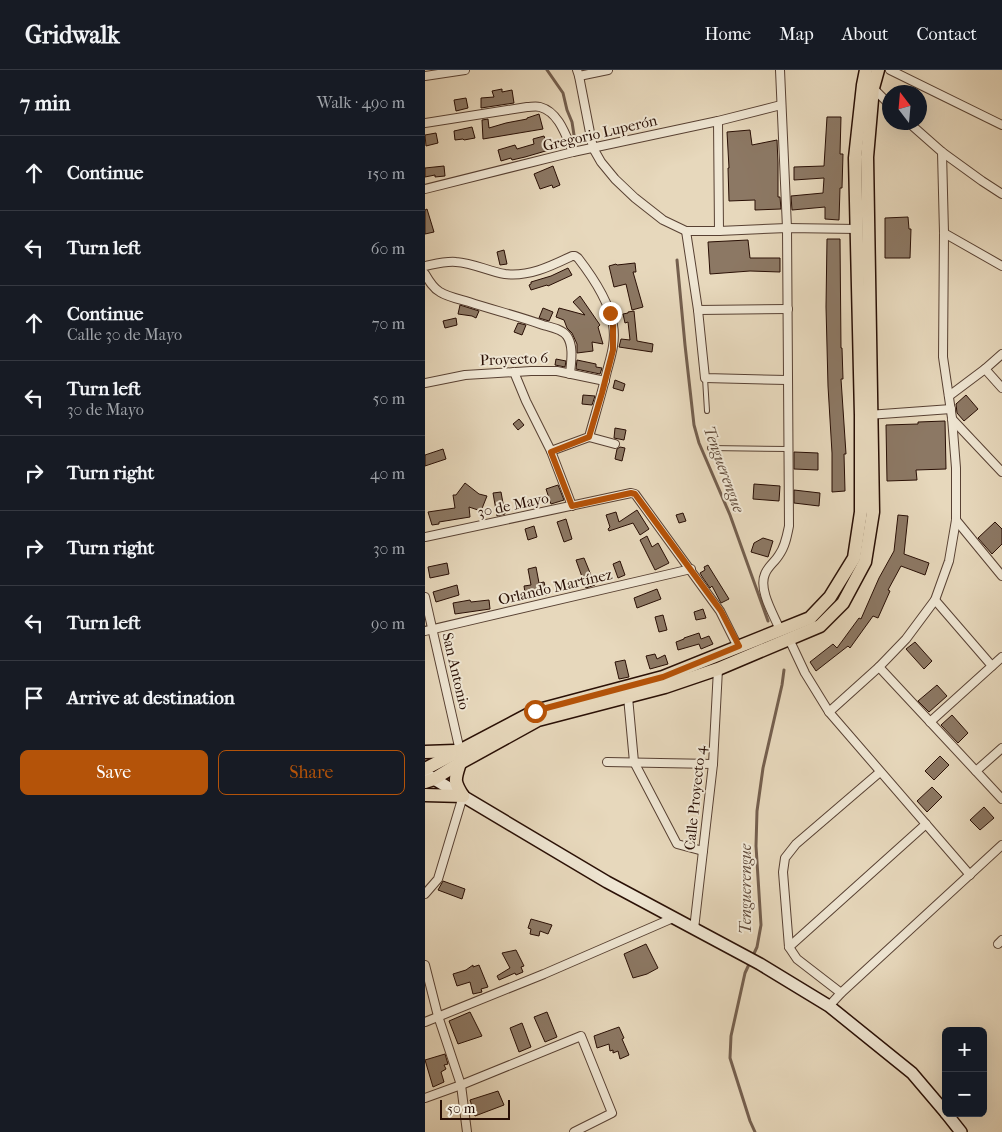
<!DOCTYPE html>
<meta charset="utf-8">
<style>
:root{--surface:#171b24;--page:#242831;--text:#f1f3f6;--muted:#9ea1a6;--line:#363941;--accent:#b45309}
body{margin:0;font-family:"IM FELL French Canon",serif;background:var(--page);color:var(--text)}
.controls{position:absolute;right:15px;bottom:15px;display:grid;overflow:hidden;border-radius:8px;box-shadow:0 5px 20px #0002}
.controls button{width:45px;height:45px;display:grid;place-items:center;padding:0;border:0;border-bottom:1px solid var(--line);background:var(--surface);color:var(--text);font:25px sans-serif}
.compass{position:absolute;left:457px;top:15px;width:45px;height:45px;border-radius:50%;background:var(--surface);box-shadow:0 5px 20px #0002;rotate:344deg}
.scale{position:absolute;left:15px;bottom:12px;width:70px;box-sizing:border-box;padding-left:5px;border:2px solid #290f05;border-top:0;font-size:14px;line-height:18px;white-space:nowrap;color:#290f05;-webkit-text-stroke:4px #efe6d3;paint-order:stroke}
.stop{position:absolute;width:15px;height:15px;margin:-11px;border:4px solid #b45309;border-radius:50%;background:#fff}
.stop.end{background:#b45309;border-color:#fff;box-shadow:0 1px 5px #0008}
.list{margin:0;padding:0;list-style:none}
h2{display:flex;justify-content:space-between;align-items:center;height:65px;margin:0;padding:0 20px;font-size:21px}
h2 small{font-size:16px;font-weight:400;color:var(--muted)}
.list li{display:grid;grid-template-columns:32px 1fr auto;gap:15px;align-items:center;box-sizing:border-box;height:75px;padding:0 20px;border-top:1px solid var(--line)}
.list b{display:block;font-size:19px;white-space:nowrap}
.list p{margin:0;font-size:16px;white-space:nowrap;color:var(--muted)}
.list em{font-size:16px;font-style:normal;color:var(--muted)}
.actions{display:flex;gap:10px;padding:15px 20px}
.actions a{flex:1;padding:11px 0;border:1px solid var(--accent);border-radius:8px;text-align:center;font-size:18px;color:var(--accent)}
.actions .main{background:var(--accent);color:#fff}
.icon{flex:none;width:28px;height:28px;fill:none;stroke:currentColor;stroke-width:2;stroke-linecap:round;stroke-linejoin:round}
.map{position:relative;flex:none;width:577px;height:1062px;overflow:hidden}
header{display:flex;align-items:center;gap:30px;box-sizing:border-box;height:70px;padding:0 25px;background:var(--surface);border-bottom:1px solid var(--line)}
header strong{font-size:24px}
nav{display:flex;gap:28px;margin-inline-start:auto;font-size:18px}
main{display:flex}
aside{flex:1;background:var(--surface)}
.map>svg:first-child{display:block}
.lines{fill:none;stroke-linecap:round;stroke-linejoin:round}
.stream{stroke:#745f4e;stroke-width:3}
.building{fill:#8c7864;stroke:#290f05}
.lane-casing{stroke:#584133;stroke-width:6}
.street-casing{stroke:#584133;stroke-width:10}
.secondary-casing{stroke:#290f05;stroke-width:14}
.primary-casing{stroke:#290f05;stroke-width:15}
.lane{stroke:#efe6d3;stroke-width:4}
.street{stroke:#efe6d3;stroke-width:8}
.secondary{stroke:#efe6d3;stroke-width:11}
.primary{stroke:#e7d8bc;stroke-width:12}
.route{stroke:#b45309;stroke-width:6}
.labels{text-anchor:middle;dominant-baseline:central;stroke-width:4;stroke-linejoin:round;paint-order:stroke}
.street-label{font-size:15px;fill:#290f05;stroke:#efe6d3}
.water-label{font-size:16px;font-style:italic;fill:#614b3b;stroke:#efe6d3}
</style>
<header>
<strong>Gridwalk</strong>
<nav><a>Home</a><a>Map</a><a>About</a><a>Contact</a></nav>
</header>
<main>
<aside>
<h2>7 min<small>Walk · 490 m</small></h2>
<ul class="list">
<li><svg class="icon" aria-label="ahead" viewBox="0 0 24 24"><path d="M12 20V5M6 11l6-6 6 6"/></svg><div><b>Continue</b></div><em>150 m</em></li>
<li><svg class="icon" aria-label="left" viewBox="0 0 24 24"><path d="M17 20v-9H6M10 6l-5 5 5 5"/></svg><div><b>Turn left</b></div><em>60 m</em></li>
<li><svg class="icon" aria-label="ahead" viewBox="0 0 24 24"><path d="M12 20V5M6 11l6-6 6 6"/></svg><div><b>Continue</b><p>Calle 30 de Mayo</p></div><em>70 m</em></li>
<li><svg class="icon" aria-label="left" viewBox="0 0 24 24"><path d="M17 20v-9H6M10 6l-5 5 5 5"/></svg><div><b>Turn left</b><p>30 de Mayo</p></div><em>50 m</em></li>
<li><svg class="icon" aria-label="right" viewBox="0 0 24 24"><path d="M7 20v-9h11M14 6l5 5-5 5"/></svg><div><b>Turn right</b></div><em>40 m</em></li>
<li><svg class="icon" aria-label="right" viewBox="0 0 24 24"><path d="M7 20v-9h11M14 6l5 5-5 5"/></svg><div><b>Turn right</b></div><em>30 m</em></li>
<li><svg class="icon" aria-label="left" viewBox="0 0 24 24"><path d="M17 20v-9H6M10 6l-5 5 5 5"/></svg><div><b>Turn left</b></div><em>90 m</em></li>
<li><svg class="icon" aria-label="arrive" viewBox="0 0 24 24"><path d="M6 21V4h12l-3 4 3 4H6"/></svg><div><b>Arrive at destination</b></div></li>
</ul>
<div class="actions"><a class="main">Save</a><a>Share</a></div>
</aside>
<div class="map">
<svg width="577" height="1062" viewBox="0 0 577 1062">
<rect width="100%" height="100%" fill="#e7d8bc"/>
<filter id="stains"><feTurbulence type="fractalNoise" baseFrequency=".004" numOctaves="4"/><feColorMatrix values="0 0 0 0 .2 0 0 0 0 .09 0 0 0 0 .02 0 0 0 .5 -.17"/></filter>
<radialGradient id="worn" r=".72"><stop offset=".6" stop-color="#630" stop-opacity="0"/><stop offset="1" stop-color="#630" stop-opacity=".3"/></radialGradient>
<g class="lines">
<g class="stream">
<polyline points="122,0 138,23 142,40 147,52 149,65"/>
<polyline points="252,190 260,275 269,355 274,373 305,445 343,551"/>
<polyline points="330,1062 325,1051 305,988 306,966 320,903 332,877 336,855 331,776 332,741 338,698 357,615 359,600"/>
</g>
</g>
<g class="building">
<polygon points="77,19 77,22 87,20 89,33 56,38 56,28 69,27 67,21"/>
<polygon points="41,28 43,38 31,41 29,30"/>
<polygon points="114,44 118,59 58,69 57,50 63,49 64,58 81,53 102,49 102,48"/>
<polygon points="402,47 416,47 415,84 418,84 417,118 415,118 414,150 400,149 400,137 367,140 366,126 398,123 399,108 369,110 369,97 399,96"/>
<polygon points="47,57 50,68 39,70 38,69 30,70 29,61"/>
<polygon points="325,60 327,75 352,70 353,93 353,127 355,127 356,139 330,140 330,130 304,131 303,98 304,98 302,62"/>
<polygon points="11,63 13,73 1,76 0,65"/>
<polygon points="119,66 124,80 100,87 87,90 86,88 76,91 73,80 90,75 92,79 109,74 108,69"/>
<polygon points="19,96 20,106 10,107 10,105 0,107 0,98"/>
<polygon points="128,96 135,115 128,118 127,115 115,119 109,104"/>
<polygon points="2,139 9,162 0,164 0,140"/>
<polygon points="483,147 484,159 486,159 485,188 460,188 460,148"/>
<polygon points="402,169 415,169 416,278 417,278 418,309 416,309 421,384 419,384 420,421 407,422 407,383 403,316 401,237"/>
<polygon points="323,170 325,188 355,188 355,202 325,201 285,204 283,172"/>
<polygon points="79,180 82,194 75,195 72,182"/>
<polygon points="210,193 211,202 208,202 218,237 207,240 201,214 189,217 184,196 191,194 192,195"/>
<polygon points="143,198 147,205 123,216 122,215 106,220 104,215 106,214 106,212 126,206"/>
<polygon points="155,226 175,255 173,257 178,274 167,272 168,281 152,283 152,274 147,263 142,258 139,250 131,247 134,238 160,245 148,232"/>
<polygon points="35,235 54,241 51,248 47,246 33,244"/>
<polygon points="118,238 128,242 124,251 114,248"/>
<polygon points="209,241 212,271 228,274 227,282 194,277 196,269 205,270 203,252 200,253 198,244 203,243 203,242"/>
<polygon points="31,248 32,255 20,258 18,251"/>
<polygon points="93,253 101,255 97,265 89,262"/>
<polygon points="131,289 141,291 140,297 130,295"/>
<polygon points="152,290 171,294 171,297 177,298 175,304 151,299"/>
<polygon points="190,310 200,314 198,321 188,318"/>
<polygon points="158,325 170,326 167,335 157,334"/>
<polygon points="541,325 553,339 539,351 532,343 531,334"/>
<polygon points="94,349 99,355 93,360 88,354"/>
<polygon points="520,351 521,399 491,400 492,410 462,411 461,355 493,354 493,352"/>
<polygon points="190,358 201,360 199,370 189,368"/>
<polygon points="195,377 200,378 197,391 190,389 192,379"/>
<polygon points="18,379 21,389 0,396 0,385"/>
<polygon points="369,382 393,383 393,400 369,399"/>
<polygon points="40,413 54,424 62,426 56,441 44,437 45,447 14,452 14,454 7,455 3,442 30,438 28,425 31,425"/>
<polygon points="329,414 355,416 354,431 328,429"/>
<polygon points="133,415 139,430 126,434 121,419"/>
<polygon points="369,420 395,423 394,436 369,433"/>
<polygon points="76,422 80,444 72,446 68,423"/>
<polygon points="212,440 224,459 215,465 208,453 184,461 183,459 185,457 181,445 191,442 194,452"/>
<polygon points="258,443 261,451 254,453 251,445"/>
<polygon points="473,445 483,446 479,484 504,493 500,505 476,496 463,520 465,521 453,548 448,546 425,578 423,576 391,601 385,592 408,574 412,578 434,548 436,549 454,508 469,481"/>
<polygon points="141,449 147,469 139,472 132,452"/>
<polygon points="570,452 577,459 577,474 567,484 553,468"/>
<polygon points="109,456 112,467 103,470 100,459"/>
<polygon points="222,466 227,477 233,473 244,493 230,500 215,470"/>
<polygon points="338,468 348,471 343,487 326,482 329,473"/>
<polygon points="159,488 170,515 161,518 151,490"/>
<polygon points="195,491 200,505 193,508 188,494"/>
<polygon points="22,493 24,504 5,508 3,497"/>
<polygon points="283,495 286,500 304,529 296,533 287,516 285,518 278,508 275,503 280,500 279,497"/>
<polygon points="111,497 114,513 119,512 122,525 101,529 99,516 106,515 103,499"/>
<polygon points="32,515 34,525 11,532 8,522"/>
<polygon points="232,519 236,529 212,538 209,528"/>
<polygon points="45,530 46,532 64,530 65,539 30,544 28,533"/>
<polygon points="278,539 281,548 271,550 269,542"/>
<polygon points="238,545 242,560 234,562 230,547"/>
<polygon points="274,563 276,569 284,566 288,574 276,579 274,574 253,580 251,572 259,569 259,568"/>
<polygon points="490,572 507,591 499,599 481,579"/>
<polygon points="230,584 232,589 240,585 243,594 225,599 221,586"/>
<polygon points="200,590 204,607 194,609 190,592"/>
<polygon points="512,615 522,626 504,642 493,631"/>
<polygon points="527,645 543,663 533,673 516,655"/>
<polygon points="515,686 524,695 509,710 500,701"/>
<polygon points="507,717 517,727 502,742 492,731"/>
<polygon points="559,737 569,748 555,760 545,750"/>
<polygon points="18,811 40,819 37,829 13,820"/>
<polygon points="106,849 127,855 123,864 115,861 114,866 105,864 106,859 103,858"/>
<polygon points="221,874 233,898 222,904 208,908 199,884"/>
<polygon points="91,880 99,896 96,897 98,902 91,905 90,903 74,910 72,906 85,898 77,883"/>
<polygon points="48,895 48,897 54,895 63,917 56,919 57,922 48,924 45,912 32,916 28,904 41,900"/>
<polygon points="45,942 57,966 33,974 24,951"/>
<polygon points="122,942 132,967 120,972 109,947"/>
<polygon points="97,953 106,977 94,982 85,958"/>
<polygon points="194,957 199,968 197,969 204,985 195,989 193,981 188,983 188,980 185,981 184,974 172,978 169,966"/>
<polygon points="20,984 23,994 19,995 21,999 16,1002 19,1012 8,1017 0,990"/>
<polygon points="73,1021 79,1035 50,1046 45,1030"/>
</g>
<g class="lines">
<g class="lane-casing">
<g id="lane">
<polyline points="280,308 282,341"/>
<polyline points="285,378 363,379"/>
</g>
</g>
<g class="street-casing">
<g id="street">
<polyline points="152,0 154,6 168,78 176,92 190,109 210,128 238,150 261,161 294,161 362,158 432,159"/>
<polyline points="465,0 577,55"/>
<polyline points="0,6 40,0"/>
<polyline points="154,6 183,0"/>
<polyline points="448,18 464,34"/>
<polyline points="293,51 294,161"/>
<polyline points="483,52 517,82 557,111 577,124"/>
<path d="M0,53L102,37C106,37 111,36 115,37C134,42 141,66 148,82"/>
<polyline points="0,119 148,82 293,51 356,35"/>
<polyline points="261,161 273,240 280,308 362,310"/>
<polyline points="519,163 577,196"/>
<path d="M0,196C10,194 21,191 31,192C48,193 63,201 80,204C104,207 126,196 147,186H150L153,188C167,206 184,231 188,255C191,271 186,286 182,301C177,323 170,345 164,367L126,381"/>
<path d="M0,204C4,211 8,218 15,222C23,227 34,229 44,232C68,240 93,246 118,255C125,257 137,259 142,266C149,276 146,292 145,304"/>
<polyline points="273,240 363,239"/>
<polyline points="560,299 577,284"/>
<polyline points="89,302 101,331 126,381 147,436"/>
<polyline points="0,313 40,305 106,301 132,301 180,311"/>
<polyline points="524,326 560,299 577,318"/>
<polyline points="443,345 526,339"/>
<polyline points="527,349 577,402"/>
<polyline points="164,367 190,374"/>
<polyline points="531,450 577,506"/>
<polyline points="0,467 206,423 210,424 295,541 313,577"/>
<polyline points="0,527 35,681"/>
<polyline points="510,530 567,596"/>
<path d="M355,560C349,545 333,520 340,504C343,496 350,492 354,485C360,477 362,466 364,456L362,158L355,0"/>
<polyline points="0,561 266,499"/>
<polyline points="364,569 380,603 404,642 545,805"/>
<polyline points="454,597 577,729"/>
<polyline points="203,627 209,692 252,774 278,781"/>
<polyline points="404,642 454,597 481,569 510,530 524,491 531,450 531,398 527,348 518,287 519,163 517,82"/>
<polyline points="505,652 577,587"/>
<polyline points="182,692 288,694"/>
<polyline points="551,701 577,678"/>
<polyline points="0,824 13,809 38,726"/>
<polyline points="269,859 288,694 293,599"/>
<polyline points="573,874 577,870"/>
<polyline points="364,877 501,754"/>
<polyline points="0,895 13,946 36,1015 42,1062"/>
<polyline points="416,923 372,889 364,877 358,802 360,788 371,774 455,702"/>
<polyline points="404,936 416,923 577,775"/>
<polyline points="0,952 119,904 248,848"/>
<polyline points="0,1028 36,1015 156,966 187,1043 149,1062"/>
</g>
</g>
<g class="secondary-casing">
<g id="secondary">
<polyline points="4,706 182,812 335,894 404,936 487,1003 521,1043"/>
<polyline points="521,1043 536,1062"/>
</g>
</g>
<g class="primary-casing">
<g id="primary">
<polyline points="0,682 30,681"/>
<path d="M35,693C30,709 28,711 38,726"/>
<polyline points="0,699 110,641 238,607 385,548 405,527 429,488 436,442 436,345 430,88 438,15 441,0"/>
<polyline points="0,712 9,709 35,693 113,650 240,617 293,599 395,556 418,533 440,492 448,442 442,87 448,18 453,0"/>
<polyline points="0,725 38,726"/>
</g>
</g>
<use href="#lane" class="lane"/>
<use href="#street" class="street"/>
<use href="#secondary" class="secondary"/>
<use href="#primary" class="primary"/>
</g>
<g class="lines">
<polyline class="route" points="110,641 238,607 314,576 296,541 210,424 206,423 147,436 126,382 164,367 177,323 188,280 188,256 185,243"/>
</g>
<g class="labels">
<g class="street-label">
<text transform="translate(175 63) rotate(-13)">Gregorio Luperón</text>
<text transform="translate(89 289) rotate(-2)">Proyecto 6</text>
<text transform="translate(88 435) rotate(-12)">30 de Mayo</text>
<text transform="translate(130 517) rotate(-13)">Orlando Martínez</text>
<text transform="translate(31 601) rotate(77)">San Antonio</text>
<text transform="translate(270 728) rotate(-84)">Calle Proyecto 4</text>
</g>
<g class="water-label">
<text transform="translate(299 399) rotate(70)">Tenguerengue</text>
<text transform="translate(320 819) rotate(-90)">Tenguerengue</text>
</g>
</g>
<rect width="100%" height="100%" filter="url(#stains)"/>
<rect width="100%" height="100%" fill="url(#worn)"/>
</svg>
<div class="controls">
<button>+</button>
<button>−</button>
</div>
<svg class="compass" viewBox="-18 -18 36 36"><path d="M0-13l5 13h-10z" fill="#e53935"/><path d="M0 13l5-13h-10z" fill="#9ea1a6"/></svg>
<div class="scale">50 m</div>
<div class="stop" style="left:110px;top:641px"></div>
<div class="stop end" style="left:185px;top:243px"></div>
</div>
</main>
